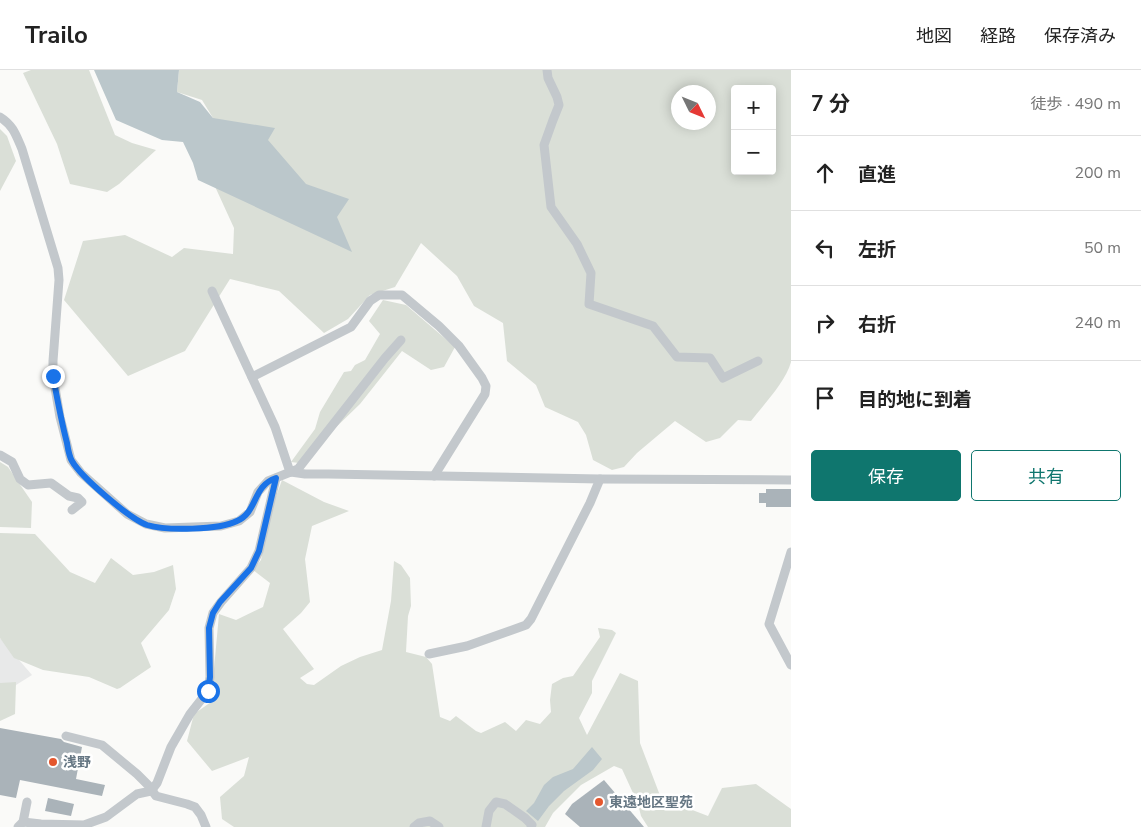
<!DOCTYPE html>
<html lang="ja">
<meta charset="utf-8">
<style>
:root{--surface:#fff;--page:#f6f6f6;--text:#222;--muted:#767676;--line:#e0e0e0;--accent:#0f766e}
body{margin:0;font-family:"Nunito Sans","Noto Sans JP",sans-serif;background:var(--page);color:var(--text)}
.controls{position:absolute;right:15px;top:15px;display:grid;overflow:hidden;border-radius:5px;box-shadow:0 2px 12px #0003}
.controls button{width:45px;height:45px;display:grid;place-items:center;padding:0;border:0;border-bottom:1px solid var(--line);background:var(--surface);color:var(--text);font:25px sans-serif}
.compass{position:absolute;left:671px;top:15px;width:45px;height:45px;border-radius:50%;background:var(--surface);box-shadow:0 2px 12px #0003;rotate:133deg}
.stop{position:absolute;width:15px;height:15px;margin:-11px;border:4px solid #1a73e8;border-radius:50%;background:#fff}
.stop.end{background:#1a73e8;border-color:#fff;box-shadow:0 1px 5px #0008}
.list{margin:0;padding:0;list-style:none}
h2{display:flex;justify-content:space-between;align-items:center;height:65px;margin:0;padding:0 20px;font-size:21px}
h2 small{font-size:16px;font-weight:400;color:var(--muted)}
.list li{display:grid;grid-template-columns:32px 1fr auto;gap:15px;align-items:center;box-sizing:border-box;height:75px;padding:0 20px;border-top:1px solid var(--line)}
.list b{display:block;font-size:19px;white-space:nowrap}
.list em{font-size:16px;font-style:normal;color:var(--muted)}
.actions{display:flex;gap:10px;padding:15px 20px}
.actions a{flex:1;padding:11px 0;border:1px solid var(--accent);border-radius:5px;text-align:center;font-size:18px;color:var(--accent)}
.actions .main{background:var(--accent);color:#fff}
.icon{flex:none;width:28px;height:28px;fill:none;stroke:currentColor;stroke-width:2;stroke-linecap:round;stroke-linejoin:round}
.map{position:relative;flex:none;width:791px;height:757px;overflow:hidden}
header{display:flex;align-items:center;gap:30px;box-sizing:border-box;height:70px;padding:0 25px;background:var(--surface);border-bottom:1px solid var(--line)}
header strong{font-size:24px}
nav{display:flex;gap:28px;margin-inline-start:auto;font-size:18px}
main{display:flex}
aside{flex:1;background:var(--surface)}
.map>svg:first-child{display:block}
.built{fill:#e8e9e9}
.green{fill:#dadfd7;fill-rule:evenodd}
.water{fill:#bbc7cb}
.building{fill:#aab3b9}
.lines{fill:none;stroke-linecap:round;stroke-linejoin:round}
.minor{stroke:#c3c8cc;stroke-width:9}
.route{stroke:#1a73e8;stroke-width:6}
.poi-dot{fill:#e4572e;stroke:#fff;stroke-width:2}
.labels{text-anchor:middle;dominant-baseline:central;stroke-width:5;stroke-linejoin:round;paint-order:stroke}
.poi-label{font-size:14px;font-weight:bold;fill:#657683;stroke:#fff;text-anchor:start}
</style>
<header>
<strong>Trailo</strong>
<nav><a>地図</a><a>経路</a><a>保存済み</a></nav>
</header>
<main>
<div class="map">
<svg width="791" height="757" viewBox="0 0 791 757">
<rect width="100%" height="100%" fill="#fafaf8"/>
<polygon class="built" points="0,568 32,605 0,625"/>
<g class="green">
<polygon points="31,0 89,0 115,65 132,73 156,80 119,114 107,122 70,114 57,74 23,3"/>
<path d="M179,0H791V292C785,313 764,334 751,351L738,350L720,368L706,372L675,351L637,383L624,397L612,400L593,390L586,365L578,352L545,337L536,315L507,291L503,253L474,236L457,206L421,173L395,217L370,225L348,249L324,263L279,221L230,209L185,281L128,306L64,230L83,171L125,165L172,187L184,178L233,184L234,158L207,99L213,48L202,30L177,22ZM735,19H772V101H735ZM678,22H708V52H678Z"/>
<polygon points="0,59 7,66 16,91 0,121"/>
<polygon points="383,230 406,235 455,277 444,297 431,300 402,281 360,334 299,393 291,392 315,359 320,342 344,302 351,301 355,295 365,290 380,264 369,251"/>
<polygon points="0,392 8,397 32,432 31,458 0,457"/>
<polygon points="282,410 324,432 349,441 312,456 305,489 310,532 301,543 283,559 314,599 300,608 307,614 314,615 341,596 360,587 382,580 391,531 394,491 401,495 410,508 411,536 408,546 406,582 426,587 432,594 440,647 450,651 456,646 476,661 481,663 505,652 516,661 526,650 540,654 551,642 550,630 552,614 563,608 573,606 600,567 598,558 612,560 616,563 592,611 592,623 579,648 587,665 620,603 638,611 640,673 661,728 708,746 722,718 756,714 791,739 791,757 648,757 641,746 638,734 622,699 614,696 581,715 553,743 545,757 234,757 222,749 220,727 244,706 249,687 212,701 187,671 194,644 211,632 219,544 236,550 263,537 270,513 253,500 261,490 271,440"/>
<polygon points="0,463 35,464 70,502 95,513 111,488 133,505 154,502 173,495 176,519 169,540 141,573 151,597 120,618 117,619 89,607 43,600 14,588 0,568"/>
<polygon points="16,612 15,644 0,651 0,613"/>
</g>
<g class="water">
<polygon points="94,0 179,0 177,22 200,32 213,48 275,58 268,70 306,114 349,129 337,147 352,182 198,110 193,93 183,72 162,70 116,50"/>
<polygon points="592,677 602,689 593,700 564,721 549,736 538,751 526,741 534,733 544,715 553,707 573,699"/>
</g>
<g class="building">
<polygon points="766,419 791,419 791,437 766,437 766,433 759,433 759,423 766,423"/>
<polygon points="0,658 61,669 64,672 82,677 76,709 105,715 102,726 20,710 16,728 0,725"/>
<polygon points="604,710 644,757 580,757 565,744 572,734"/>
<polygon points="48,728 74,734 71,746 45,741"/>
</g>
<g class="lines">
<g class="minor">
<polyline points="547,0 548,8 557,27 559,35 553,50 544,75 551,137 577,174 591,203 589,234 653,256 677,287 710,288 723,308 758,291"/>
<path d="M0,47C13,55 16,65 22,79L58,198L59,210L53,291V306L60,347L71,390L81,403L127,444L146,454L165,458L221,456L239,451L250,442L258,422L268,411L298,399L385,288L401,270"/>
<polyline points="212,221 275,357 290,402"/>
<polyline points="252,307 351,257 370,231 379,225 402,225 439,256 459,276 482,308 486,316 485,324 434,406"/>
<polyline points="0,385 12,392 20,409 28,415 51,413 69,426 78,428 82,432 72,440"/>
<polyline points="291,402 305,404 328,404 600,409 791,410"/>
<polyline points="791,482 769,554 791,595"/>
<polyline points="429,584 467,576 526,555 531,549 590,433 600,409"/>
<polyline points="66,666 102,675 137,704 148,715 156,726 187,734 195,737 201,745 206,757"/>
<polyline points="23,752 41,754 84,755 106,747 137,724 151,721 157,713 171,677 190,644 208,621 210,607 209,558 213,543 221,532 251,498 259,481 276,408"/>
<polyline points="18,757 23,752 27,732"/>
<polyline points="414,757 419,753 430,751 439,757"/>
<polyline points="486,757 489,741 496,732 505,734 525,748 532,755 531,757"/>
</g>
</g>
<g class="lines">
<path class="route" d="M53,306C57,328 61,350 67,373C68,379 69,386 72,391C81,407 130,449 147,455C166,461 219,460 237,451C258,442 252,416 276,408L259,481L251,498L220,532L213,543L209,558L210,607L208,621"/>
</g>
<g class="poi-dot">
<circle cx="53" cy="692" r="5"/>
<circle cx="599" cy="732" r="5"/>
</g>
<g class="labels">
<g class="poi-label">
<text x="63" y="692">浅野</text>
<text x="609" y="732">東遠地区聖苑</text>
</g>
</g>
</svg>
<div class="controls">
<button>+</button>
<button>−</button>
</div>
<svg class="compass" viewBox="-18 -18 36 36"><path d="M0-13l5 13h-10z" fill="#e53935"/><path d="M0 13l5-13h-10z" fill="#767676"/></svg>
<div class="stop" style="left:208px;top:621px"></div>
<div class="stop end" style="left:53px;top:306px"></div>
</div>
<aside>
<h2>7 分<small>徒歩 · 490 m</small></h2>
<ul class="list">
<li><svg class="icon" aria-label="ahead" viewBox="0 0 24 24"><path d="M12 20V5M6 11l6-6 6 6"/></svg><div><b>直進</b></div><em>200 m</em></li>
<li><svg class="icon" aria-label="left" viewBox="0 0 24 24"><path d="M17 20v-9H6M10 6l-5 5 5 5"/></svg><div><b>左折</b></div><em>50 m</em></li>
<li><svg class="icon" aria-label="right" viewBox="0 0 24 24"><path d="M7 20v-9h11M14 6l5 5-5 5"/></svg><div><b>右折</b></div><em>240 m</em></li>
<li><svg class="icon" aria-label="arrive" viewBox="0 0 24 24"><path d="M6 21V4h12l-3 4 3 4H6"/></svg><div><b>目的地に到着</b></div></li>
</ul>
<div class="actions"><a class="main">保存</a><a>共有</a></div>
</aside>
</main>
